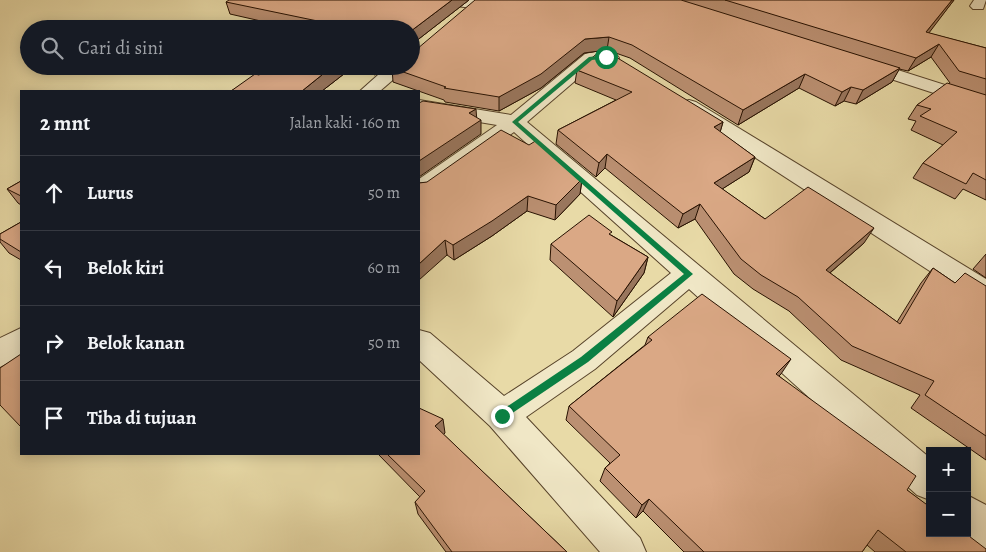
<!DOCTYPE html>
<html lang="id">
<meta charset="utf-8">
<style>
:root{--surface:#171b24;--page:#20242c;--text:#f1f3f6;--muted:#9ea1a6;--line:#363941}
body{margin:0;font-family:Alegreya,serif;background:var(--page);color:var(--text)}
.controls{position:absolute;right:15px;bottom:15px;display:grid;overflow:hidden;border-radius:0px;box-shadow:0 2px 12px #0003}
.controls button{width:45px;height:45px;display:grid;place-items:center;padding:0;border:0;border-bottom:1px solid var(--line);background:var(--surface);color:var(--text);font:25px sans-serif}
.stop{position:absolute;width:15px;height:15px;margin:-11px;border:4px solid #0b8043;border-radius:50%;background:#fff}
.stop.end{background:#0b8043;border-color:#fff;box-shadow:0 1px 5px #0008}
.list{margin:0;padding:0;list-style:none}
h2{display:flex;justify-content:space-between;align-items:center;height:65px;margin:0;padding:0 20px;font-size:21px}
h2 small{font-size:16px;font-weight:400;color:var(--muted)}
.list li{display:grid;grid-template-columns:32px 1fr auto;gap:15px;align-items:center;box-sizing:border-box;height:75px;padding:0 20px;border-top:1px solid var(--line)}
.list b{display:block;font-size:19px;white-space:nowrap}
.list em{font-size:16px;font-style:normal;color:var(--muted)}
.icon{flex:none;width:28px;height:28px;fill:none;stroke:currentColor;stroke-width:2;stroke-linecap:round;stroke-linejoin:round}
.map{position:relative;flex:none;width:986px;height:552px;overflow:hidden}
.search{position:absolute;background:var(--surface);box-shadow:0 2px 12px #0003;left:20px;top:20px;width:400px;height:55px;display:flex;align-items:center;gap:12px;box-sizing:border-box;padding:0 18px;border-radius:28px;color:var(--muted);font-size:19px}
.panel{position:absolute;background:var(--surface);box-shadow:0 2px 12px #0003;left:20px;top:90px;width:400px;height:365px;border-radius:0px}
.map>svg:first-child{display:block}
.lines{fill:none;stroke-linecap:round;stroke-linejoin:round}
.minor-casing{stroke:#57432a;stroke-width:2}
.minor{fill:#f0e7c6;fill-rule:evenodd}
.wall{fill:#bb9072;stroke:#271101}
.shaded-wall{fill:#99765d;stroke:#271101}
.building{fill:#daa885;stroke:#271101}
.route{fill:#0b8043}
</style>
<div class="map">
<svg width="986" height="552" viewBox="0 0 986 552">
<rect width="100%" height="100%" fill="#e8daa7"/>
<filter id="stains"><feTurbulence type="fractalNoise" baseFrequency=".004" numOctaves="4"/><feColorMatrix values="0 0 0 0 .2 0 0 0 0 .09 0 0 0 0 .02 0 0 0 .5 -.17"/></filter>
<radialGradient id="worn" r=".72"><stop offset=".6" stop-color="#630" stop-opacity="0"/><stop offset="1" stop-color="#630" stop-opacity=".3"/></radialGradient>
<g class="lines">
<g class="minor-casing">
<g id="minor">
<path d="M445,0H482L484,3C478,11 451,7 445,0Z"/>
<polygon points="974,0 986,0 983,9 973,9 970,6"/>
<polygon points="599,51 616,54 619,58 616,62 597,62 527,122 930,458 930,500 917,495 689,289 595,369 526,417 640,538 646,552 600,552 490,426 419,360 419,330 430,333 504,396 573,351 671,273 514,132 427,195 419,197 419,179 497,125 419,112 419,100 511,115 585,54"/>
<polygon points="860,58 986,98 986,110 854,67 851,63 854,59"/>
<polygon points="388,66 409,66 380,91 360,91"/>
<polygon points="689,100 696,102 986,279 986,304 976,301 682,110 679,106 682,102"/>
<polygon points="21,328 21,356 0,367 0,338"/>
<polygon points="967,495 986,505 986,550 972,545 960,533 967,533"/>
</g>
</g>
<use href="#minor" class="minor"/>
</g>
<g class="wall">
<polygon points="469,0 411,45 411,29 296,29 230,14 226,2"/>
<polygon points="682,0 954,0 928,33 986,48 986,200 963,189 955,199 913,178 923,163 943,145 911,130 916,121 908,119 917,105 950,83 931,57 908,71 899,69 892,82 856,104 844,101 835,106 799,88 738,125 630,58 607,50 584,53 541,88 499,111 445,102 444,100 393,82 392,68"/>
<polygon points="272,66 385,66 375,75 360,70 349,70 322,91 231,91 259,75"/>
<polygon points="577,70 723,122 720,132 755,157 749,172 722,189 765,219 864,243 830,273 897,322 921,283 933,268 955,283 986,286 986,460 911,408 920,395 841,360 789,311 753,289 734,274 695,219 678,228 605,168 596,177 556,144 558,130 616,100 575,83"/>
<polygon points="582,179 580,194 555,220 527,211 492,236 454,260 447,255 419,183"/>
<polygon points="21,181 21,205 18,203 7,189"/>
<polygon points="21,222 21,260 9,253 0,242 0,234"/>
<polygon points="611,235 648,257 644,273 613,317 550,260 551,244"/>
<polygon points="986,254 986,278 973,269"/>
<polygon points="648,337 781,374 779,376 907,490 986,552 875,552 867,545 862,552 684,552 643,511 636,518 600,481 605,468 610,463 566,420 569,406 645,345"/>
<polygon points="445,433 443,434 567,552 446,552 418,514 415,502 420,497 378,454 419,454"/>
</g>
<g class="shaded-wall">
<polygon points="452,0 469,0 411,45 411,31"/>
<polygon points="952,0 954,0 919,46 926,32"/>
<polygon points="609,37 607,50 584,53 541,88 499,111 499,97 585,39"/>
<polygon points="939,44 931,57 908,71 916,58"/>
<polygon points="333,66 348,66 349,70 322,91 302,91"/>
<polygon points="373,66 385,66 375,75"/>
<polygon points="900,68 892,82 856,104 863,90"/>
<polygon points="805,74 799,88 738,125 743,110"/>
<polygon points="851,87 844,101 835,106 842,92"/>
<polygon points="476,109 477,122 481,120 481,134 419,177 419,161 469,113"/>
<polygon points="723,122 719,136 714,127"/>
<polygon points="607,154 605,168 596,177 599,163"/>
<polygon points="755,157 749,172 708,198 714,183"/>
<polygon points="582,179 580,194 555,220 556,205"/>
<polygon points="528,196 527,211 492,236 454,260 453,245"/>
<polygon points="700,204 695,219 678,228 683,214"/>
<polygon points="874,228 864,243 817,284 826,270"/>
<polygon points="445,240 447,255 419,280 419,264"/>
<polygon points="648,257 644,273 613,317 617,301"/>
<polygon points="791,359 781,374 766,389 776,374"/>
<polygon points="443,419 445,433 437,441 435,426"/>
<polygon points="649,499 643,511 636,518 642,505"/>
</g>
<g class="building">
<polygon points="229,0 452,0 411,31 411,29 326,29 332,24 226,2"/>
<polygon points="475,0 681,0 900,68 863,90 851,87 842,92 805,74 743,110 632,45 609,37 585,39 541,74 499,97 444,88 446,87 392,68 394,66 411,66 411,50 417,49"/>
<polygon points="725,0 952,0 926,32 986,48 986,79 959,71 939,44 916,58"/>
<polygon points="606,51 723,122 714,127 755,157 714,183 765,219 808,187 874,228 826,270 900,324 933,268 955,283 965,273 986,286 986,436 925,395 934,381 852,346 798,297 761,275 741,259 700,204 683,214 607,154 599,163 558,130 632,92 577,70 599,52"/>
<polygon points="272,66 333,66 302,91 231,91 255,74 259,75"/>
<polygon points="947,83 986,95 986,180 973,173 966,184 923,163 957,132 920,116 931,109 917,105"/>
<polygon points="423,101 476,109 469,113 481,120 419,161 419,103"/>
<polygon points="501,130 529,145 537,140 582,179 556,205 528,196 492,221 453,245 445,240 419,264 419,183 427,182"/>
<polygon points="21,181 21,196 7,189"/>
<polygon points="589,215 612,232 609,234 648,257 617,301 551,244"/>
<polygon points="21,222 21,252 0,239 0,234"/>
<polygon points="702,294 791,359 776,374 916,476 907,490 930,507 930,533 965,533 986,549 986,552 906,552 878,530 862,552 704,552 649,499 642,505 605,468 620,455 569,406 652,340 648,337"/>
<polygon points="21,354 21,427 0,405 0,368"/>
<polygon points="419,408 443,419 435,426 567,552 452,552 415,502 425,491 387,454 419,454"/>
</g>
<polygon class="route" points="606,55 608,58 592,60 518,122 693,274 588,362 502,420 498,416 499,412 581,357 684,274 512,122 589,57"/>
<rect width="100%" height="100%" filter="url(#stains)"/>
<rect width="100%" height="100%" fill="url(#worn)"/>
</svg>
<div class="controls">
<button>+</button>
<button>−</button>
</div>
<div class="stop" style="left:606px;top:57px"></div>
<div class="stop end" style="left:502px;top:416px"></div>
<div class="search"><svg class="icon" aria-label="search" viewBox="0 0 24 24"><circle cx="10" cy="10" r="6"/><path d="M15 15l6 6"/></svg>Cari di sini</div>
<section class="panel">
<h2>2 mnt<small>Jalan kaki · 160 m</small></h2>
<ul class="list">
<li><svg class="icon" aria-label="ahead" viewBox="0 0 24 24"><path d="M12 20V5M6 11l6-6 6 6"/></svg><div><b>Lurus</b></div><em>50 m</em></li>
<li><svg class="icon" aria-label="left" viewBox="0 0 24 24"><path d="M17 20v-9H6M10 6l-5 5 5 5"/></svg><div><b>Belok kiri</b></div><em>60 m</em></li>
<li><svg class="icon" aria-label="right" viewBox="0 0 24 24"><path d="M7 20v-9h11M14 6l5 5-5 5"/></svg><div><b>Belok kanan</b></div><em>50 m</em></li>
<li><svg class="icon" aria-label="arrive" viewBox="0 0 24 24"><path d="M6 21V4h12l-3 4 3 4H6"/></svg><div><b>Tiba di tujuan</b></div></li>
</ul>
</section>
</div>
